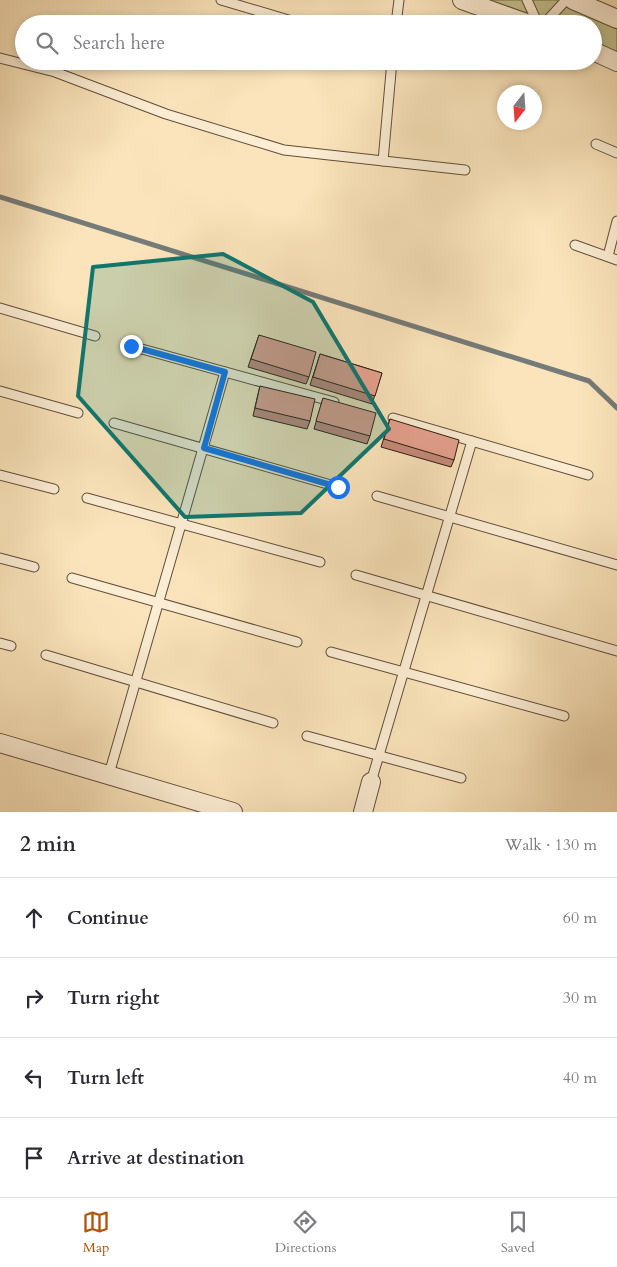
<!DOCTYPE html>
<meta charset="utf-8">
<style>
:root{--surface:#fff;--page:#f7f7f7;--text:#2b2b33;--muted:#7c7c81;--line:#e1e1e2;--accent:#b45309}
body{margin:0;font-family:Cardo,serif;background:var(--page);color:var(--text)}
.compass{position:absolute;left:497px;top:85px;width:45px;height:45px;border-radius:50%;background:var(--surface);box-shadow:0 2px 8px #0003;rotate:197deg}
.stop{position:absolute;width:15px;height:15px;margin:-11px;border:4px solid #1a73e8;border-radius:50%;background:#fff}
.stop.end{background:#1a73e8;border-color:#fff;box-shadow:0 1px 5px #0008}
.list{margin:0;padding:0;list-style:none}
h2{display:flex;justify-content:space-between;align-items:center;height:65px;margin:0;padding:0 20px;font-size:21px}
h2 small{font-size:16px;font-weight:400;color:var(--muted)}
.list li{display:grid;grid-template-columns:32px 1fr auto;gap:15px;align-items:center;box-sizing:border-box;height:80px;padding:0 20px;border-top:1px solid var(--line)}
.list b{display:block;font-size:19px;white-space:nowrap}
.list em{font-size:16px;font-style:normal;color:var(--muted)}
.icon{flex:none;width:28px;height:28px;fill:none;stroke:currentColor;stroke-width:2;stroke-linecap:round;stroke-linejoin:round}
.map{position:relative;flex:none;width:617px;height:812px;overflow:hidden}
.search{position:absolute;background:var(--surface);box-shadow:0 2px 8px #0003;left:15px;right:15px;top:15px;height:55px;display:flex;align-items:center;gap:12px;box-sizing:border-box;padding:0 18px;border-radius:28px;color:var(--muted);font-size:19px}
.sheet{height:385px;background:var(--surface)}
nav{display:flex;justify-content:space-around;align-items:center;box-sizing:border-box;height:70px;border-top:1px solid var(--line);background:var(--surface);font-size:14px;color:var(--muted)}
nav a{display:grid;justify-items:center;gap:2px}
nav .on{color:var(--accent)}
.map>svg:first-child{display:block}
.green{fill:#c3c28d;stroke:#786f4f}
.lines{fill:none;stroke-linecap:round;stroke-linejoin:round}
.stream{stroke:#757b78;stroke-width:5}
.service-casing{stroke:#604e3c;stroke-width:11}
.minor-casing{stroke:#604e3c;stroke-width:20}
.service{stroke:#fcedd3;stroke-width:9}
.minor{stroke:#fcedd3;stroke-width:18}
.wall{fill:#c68a7a;stroke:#2c1c11}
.building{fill:#e6a18e;stroke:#2c1c11}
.route{stroke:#1a73e8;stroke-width:6}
.marked{fill:#0f766e;fill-opacity:0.2;stroke:#0f766e;stroke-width:4;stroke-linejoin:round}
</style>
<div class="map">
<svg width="617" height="812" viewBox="0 0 617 812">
<rect width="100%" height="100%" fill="#fbe4bb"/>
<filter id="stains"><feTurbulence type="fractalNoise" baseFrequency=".004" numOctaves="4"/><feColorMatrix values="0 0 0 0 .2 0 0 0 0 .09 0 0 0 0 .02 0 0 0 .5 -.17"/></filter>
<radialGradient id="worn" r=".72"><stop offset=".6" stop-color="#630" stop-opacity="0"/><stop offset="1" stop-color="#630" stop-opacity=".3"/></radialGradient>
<polygon class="green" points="462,0 573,0 617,19 617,62 593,51 593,24 529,24"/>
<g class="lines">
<polyline class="stream" points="0,197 589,381 617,408"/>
<g class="service-casing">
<g id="service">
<polyline points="221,0 302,24"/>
<polyline points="527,0 538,24"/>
<polyline points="396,24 399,0"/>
<polyline points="544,24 566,0"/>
<polyline points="0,58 55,72 166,114 284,150 465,170"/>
<polyline points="596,144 617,153"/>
<polyline points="383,161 392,61"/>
<polyline points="575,245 617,260"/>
<polyline points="608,256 617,221"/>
<polyline points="0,308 95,336"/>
<polyline points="131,346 334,402"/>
<polyline points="0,391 78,413"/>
<polyline points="393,418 588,475"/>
<polyline points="114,423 338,487"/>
<polyline points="0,475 54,489"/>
<polyline points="377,496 617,565"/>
<polyline points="87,498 320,562"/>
<polyline points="0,558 34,567"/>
<polyline points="356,575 617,651"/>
<polyline points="72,578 297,642"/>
<polyline points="0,643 11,646"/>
<polyline points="331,652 564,716"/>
<polyline points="46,655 273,723"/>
<polyline points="307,736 461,778"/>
<polyline points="109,774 225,372"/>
<polyline points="371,782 472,441"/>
</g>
</g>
<g class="minor-casing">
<g id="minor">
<polyline points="462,0 529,24"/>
<polyline points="573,0 617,19"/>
<polyline points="593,51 617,62"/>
<polyline points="0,743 233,812"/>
<polyline points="363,812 371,782"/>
</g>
</g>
<use href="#service" class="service"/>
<use href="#minor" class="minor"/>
</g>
<g class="wall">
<polygon points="259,335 309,377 306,384 248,367"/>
<polygon points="320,354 382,373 372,404 310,385"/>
<polygon points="260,386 310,421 307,429 253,416 258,394"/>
<polygon points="323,398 370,436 367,444 314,429"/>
<polygon points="390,419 454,460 451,467 381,447"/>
</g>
<g class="building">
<polygon points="259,335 316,352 309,377 251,359"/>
<polygon points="320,354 382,373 375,396 313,377"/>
<polygon points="260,386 315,399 310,421 255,408"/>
<polygon points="323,398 376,413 370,436 316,421"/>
<polygon points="390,419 459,440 454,460 384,439"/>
</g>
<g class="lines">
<polyline class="route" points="131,346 225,372 204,448 338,487"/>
</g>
<path class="marked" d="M223,254L313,302L389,429L301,513L185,517L78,396L93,267Z"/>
<rect width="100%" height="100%" filter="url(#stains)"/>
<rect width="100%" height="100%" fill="url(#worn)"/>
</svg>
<svg class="compass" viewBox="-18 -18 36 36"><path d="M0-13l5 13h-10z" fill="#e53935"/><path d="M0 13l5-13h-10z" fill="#7c7c81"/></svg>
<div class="stop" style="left:338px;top:487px"></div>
<div class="stop end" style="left:131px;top:346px"></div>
<div class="search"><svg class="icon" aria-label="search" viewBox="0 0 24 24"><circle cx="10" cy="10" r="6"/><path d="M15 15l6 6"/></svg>Search here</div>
</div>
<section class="sheet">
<h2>2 min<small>Walk · 130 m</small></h2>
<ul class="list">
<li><svg class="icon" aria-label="ahead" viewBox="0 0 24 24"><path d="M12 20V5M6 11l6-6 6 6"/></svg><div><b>Continue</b></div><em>60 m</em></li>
<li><svg class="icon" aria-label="right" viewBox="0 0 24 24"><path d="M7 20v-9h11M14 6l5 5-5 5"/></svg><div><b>Turn right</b></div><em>30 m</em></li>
<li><svg class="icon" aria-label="left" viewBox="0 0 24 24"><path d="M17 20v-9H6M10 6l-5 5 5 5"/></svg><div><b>Turn left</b></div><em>40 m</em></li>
<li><svg class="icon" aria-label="arrive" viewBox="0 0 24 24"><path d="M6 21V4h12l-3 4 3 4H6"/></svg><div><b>Arrive at destination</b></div></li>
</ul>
</section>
<nav>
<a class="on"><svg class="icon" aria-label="map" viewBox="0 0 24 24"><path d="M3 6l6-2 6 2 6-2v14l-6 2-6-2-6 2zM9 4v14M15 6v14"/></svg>Map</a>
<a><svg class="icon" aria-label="directions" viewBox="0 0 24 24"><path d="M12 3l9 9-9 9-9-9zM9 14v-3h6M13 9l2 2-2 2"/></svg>Directions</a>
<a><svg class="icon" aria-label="saved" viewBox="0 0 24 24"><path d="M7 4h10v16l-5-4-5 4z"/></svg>Saved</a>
</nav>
